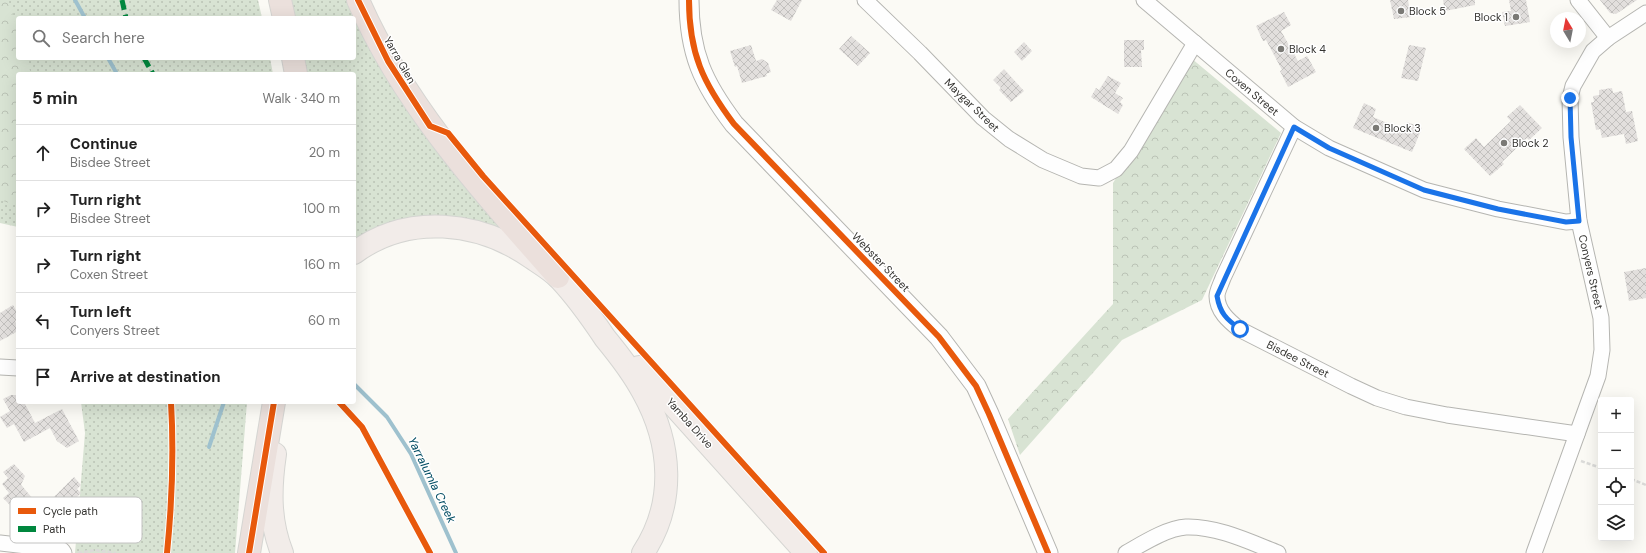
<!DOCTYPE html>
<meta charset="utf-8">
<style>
:root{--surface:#fff;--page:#f2f2f2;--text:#222;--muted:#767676;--line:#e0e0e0}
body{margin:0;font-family:"DM Sans",sans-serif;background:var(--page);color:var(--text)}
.controls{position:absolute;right:12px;bottom:12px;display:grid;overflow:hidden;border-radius:4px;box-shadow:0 4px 16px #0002}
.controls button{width:36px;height:36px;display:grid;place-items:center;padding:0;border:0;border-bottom:1px solid var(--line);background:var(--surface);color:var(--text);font:20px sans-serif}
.compass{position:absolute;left:1550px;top:12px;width:36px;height:36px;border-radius:50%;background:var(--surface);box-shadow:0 4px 16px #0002;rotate:350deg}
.stop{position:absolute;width:12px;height:12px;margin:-9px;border:3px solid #1a73e8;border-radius:50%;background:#fff}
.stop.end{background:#1a73e8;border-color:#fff;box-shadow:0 1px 4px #0008}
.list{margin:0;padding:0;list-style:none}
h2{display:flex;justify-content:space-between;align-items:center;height:52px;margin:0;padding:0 16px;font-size:17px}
h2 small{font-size:13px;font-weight:400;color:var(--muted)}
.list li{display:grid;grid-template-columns:26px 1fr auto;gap:12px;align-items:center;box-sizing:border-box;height:56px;padding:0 16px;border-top:1px solid var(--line)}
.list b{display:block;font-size:15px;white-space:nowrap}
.list p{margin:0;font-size:13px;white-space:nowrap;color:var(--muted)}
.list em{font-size:13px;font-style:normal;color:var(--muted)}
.icon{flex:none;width:22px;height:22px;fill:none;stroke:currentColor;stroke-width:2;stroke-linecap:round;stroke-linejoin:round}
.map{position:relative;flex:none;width:1646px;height:553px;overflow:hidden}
.search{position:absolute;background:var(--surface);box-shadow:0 4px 16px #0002;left:16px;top:16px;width:340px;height:44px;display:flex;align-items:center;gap:10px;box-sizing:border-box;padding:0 14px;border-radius:4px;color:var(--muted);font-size:15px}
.panel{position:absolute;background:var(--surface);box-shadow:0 4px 16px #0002;left:16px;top:72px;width:340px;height:332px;border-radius:4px}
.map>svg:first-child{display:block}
.grass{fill:url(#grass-dots)}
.park{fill:url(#park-crowns)}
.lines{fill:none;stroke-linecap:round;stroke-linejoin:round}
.stream{stroke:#9ec1ce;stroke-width:4}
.building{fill:url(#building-cross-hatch)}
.minor-casing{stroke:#b5b5b1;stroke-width:17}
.tertiary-casing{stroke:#b5b5b1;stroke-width:21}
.primary-casing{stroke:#d5d5d2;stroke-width:24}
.motorway-casing{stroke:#d5d5d2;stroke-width:24}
.path{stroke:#dbdbd9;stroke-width:2.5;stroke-dasharray:4 2;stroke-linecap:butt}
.minor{stroke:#fefefe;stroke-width:15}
.tertiary{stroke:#fefefe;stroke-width:19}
.primary{stroke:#f2ece9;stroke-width:22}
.motorway{stroke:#ebe0dc;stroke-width:22}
.quiet{stroke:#00873e;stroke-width:5;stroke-dasharray:10 5;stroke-linecap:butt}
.cycleway-casing{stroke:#fff;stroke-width:8}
.cycleway{stroke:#e8590c;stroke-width:6}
.route{stroke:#1a73e8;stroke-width:5}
.poi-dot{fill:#7a7975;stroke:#fff;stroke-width:1.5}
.labels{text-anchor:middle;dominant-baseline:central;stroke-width:3;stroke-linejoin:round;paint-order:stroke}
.poi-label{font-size:11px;fill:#343330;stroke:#fff;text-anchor:start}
.street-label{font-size:11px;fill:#343330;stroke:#fff}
.water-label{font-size:12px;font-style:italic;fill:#044e64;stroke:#fff}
.key{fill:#fff;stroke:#c2c2c1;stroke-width:1}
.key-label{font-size:11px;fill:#343330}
</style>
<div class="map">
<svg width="1646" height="553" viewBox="0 0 1646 553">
<defs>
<pattern id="grass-dots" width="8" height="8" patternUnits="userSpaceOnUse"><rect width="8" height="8" fill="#d8e3d3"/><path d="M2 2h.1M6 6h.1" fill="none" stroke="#bac3b5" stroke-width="1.8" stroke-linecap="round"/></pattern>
<pattern id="park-crowns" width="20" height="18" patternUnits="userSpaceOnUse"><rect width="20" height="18" fill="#d8e3d3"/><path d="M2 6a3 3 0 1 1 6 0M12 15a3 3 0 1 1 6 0" fill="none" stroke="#bac3b5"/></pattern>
<pattern id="building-cross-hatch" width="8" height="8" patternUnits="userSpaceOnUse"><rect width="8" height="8" fill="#e2dfdd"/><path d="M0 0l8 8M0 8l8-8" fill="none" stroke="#c2c0be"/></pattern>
</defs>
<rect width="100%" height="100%" fill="#fbfaf5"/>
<g class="grass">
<polygon points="0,0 258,0 262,18 18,18 18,58 270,58 273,74 18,74 18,227 0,223"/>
<polygon points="287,0 349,0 516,242 477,228 354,248 354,74 304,74 301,58 354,58 354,18 291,18"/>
<polygon points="81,402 247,402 235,553 75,553 85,433"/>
</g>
<g class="park">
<polygon points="0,0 8,0 18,31 18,58 26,58 31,74 18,74 18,206 0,200"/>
<polygon points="1191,58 1281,133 1202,300 1122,340 1020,455 1008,419 1113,304 1113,183"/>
</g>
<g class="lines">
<g class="stream">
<polyline points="75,0 85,18"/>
<polyline points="108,58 117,74"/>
<polyline points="354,384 387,417 411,454 456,553"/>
<polyline points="209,447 224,402"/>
</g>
</g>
<g class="building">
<polygon points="777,0 802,0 791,21 771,10"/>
<polygon points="1390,0 1408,0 1411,17 1394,19"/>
<polygon points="1443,0 1475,0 1475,5 1445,11"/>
<polygon points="1509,0 1526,0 1530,22 1505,26 1502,12 1511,11"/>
<polygon points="1600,0 1637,0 1616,14 1610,13"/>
<polygon points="1284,12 1291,25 1281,31 1298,61 1307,56 1316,72 1288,87 1280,71 1282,70 1266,40 1263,41 1256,26"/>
<polygon points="851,36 870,53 858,66 839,49"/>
<polygon points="1124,40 1144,40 1144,50 1141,50 1142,67 1124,67"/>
<polygon points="1024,42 1032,51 1022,61 1014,52"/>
<polygon points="751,45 756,61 762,59 768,63 771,72 766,74 767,76 742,83 737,66 735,67 730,51"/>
<polygon points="1409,45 1426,48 1418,81 1401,78"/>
<polygon points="1004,69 1024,91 1011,102 999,90 1001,88 993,80"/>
<polygon points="1108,76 1121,83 1115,93 1123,98 1120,102 1123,105 1118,114 1091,97 1096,88 1099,90"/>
<polygon points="1612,88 1613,93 1622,91 1626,112 1632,111 1638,141 1626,144 1624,134 1602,138 1600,129 1596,130 1591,102 1594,102 1593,96 1599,95 1599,90"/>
<polygon points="1364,103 1376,109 1373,117 1404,130 1407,122 1422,128 1412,152 1353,128"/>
<polygon points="1520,105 1542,128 1529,140 1527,138 1502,162 1504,164 1490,176 1464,149 1476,138 1484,147 1511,121 1507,117"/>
<polygon points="1646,268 1646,298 1629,301 1624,272"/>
<polygon points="13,305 18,314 18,319 15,321 18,327 18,331 0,341 0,313"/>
<polygon points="11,395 18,395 18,402 24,402 35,423 62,409 79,441 67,448 57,441 50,428 24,442 14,424 7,428 0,417 10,411 3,399"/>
<polygon points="14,464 25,476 21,485 34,500 21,511 14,502 10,505 3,498 9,493 2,484 8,478 3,472"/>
<polygon points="74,477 81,485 77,489 81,493 67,507 64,506 50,519 41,510"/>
</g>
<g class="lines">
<g class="minor-casing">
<g id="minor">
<polyline points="865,0 920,53 983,118 1009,139 1043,160 1081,176 1099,178 1116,169 1131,151 1195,43"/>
<polyline points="1144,0 1294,127 1329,148 1424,190 1498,209 1566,222 1579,221"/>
<polyline points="1578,0 1608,38"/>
<path d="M1294,127L1223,278C1221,284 1217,291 1217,296C1217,311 1229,321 1239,329L1351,386L1377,398L1406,407L1447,415L1577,434"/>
<polyline points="0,367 18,368"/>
<polyline points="0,543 62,550 64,553"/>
<path d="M1126,553C1142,544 1167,528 1186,527C1217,526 1250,542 1278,553"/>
<polyline points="1534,553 1598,376 1602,350 1601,318 1579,221 1571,137 1570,98 1573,86 1593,51 1608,38 1646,13"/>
</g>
</g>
<g class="tertiary-casing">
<path id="tertiary" d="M689,0C689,53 703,83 734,124L939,337L976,386L989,414L1048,553"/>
</g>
<g class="primary-casing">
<g id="primary">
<path d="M354,253C408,213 479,221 532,258C541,264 551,270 559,278C576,296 591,317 605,338C619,355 633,373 643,392C672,444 676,503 643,553"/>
<polyline points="639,367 806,553"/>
<path d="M275,454C270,488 269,520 282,553"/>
</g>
</g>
<g class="motorway-casing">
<g id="motorway">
<polyline points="280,0 284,18"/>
<path d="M358,0C404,106 482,191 558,277"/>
<polyline points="293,58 296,74"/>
<polyline points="249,553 274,402"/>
</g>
</g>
<g class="path">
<polyline points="1581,461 1601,468"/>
<polyline points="1631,479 1646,485"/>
<polyline points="78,553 95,550 116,553"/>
</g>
<use href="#minor" class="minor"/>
<use href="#tertiary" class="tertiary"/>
<use href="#primary" class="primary"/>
<use href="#motorway" class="motorway"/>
<g class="quiet">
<polyline points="122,0 126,18"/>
<polyline points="144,58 153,74"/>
</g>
<g class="cycleway-casing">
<g id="cycleway">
<polyline points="358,0 388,61 430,126 448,133 483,176 824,553"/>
<path d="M689,0C689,53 703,83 734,124L939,337L976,386L989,414L1048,553"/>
<polyline points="339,402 362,427 430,553"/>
<path d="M167,553C172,503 174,453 171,402"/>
<polyline points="249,553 274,402"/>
</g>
</g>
<use href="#cycleway" class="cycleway"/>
</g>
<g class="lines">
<path class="route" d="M1240,329C1226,319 1220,313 1217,296L1294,127L1329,148L1424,190L1498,209L1566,222L1579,221L1571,137L1570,98"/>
</g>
<g class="poi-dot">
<circle cx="1401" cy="11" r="4"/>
<circle cx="1516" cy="17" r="4"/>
<circle cx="1281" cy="49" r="4"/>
<circle cx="1376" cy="128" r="4"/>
<circle cx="1504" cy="143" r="4"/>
</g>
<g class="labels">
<g class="poi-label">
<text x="1409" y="11">Block 5</text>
<text x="1508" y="17" text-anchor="end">Block 1</text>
<text x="1289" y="49">Block 4</text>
<text x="1384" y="128">Block 3</text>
<text x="1512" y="143">Block 2</text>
</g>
<g class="street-label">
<text transform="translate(400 60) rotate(60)">Yarra Glen</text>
<text transform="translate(1252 92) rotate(40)">Coxen Street</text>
<text transform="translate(972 105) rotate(44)">Maygar Street</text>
<text transform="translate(881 262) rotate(46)">Webster Street</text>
<text transform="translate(1591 272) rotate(77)">Conyers Street</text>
<text transform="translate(1298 359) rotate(27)">Bisdee Street</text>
<text transform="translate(690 423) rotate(48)">Yamba Drive</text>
</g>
<g class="water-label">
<text transform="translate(432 480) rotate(64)">Yarralumla Creek</text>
</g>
</g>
<rect x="10" y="497" width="132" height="46" rx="6" class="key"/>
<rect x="18" y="508" width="18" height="6" fill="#e8590c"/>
<rect x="18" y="526" width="18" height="6" fill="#00873e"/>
<g class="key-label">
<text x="43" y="515">Cycle path</text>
<text x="43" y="533">Path</text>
</g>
</svg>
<div class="controls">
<button>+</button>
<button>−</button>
<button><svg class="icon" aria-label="locate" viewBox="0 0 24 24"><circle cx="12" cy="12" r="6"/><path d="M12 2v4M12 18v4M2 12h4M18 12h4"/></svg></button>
<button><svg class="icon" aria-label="layers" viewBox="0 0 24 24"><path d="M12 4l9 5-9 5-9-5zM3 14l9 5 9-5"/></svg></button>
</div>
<svg class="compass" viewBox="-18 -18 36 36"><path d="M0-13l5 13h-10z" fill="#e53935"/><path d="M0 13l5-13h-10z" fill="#767676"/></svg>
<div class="stop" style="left:1240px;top:329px"></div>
<div class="stop end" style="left:1570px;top:98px"></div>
<div class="search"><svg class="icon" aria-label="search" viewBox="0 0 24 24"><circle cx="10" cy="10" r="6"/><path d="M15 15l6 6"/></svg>Search here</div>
<section class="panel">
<h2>5 min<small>Walk · 340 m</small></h2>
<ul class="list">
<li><svg class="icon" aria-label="ahead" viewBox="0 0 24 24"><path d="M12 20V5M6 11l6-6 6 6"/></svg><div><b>Continue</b><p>Bisdee Street</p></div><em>20 m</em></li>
<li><svg class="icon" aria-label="right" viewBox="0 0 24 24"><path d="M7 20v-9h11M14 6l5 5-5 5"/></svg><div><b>Turn right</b><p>Bisdee Street</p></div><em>100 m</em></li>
<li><svg class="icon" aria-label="right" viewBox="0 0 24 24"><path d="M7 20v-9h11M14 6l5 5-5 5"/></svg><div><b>Turn right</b><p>Coxen Street</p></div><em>160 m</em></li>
<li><svg class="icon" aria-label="left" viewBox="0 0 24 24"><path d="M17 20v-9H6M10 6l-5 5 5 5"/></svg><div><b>Turn left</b><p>Conyers Street</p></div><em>60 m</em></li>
<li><svg class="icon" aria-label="arrive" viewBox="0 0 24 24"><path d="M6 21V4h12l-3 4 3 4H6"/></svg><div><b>Arrive at destination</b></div></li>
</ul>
</section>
</div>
